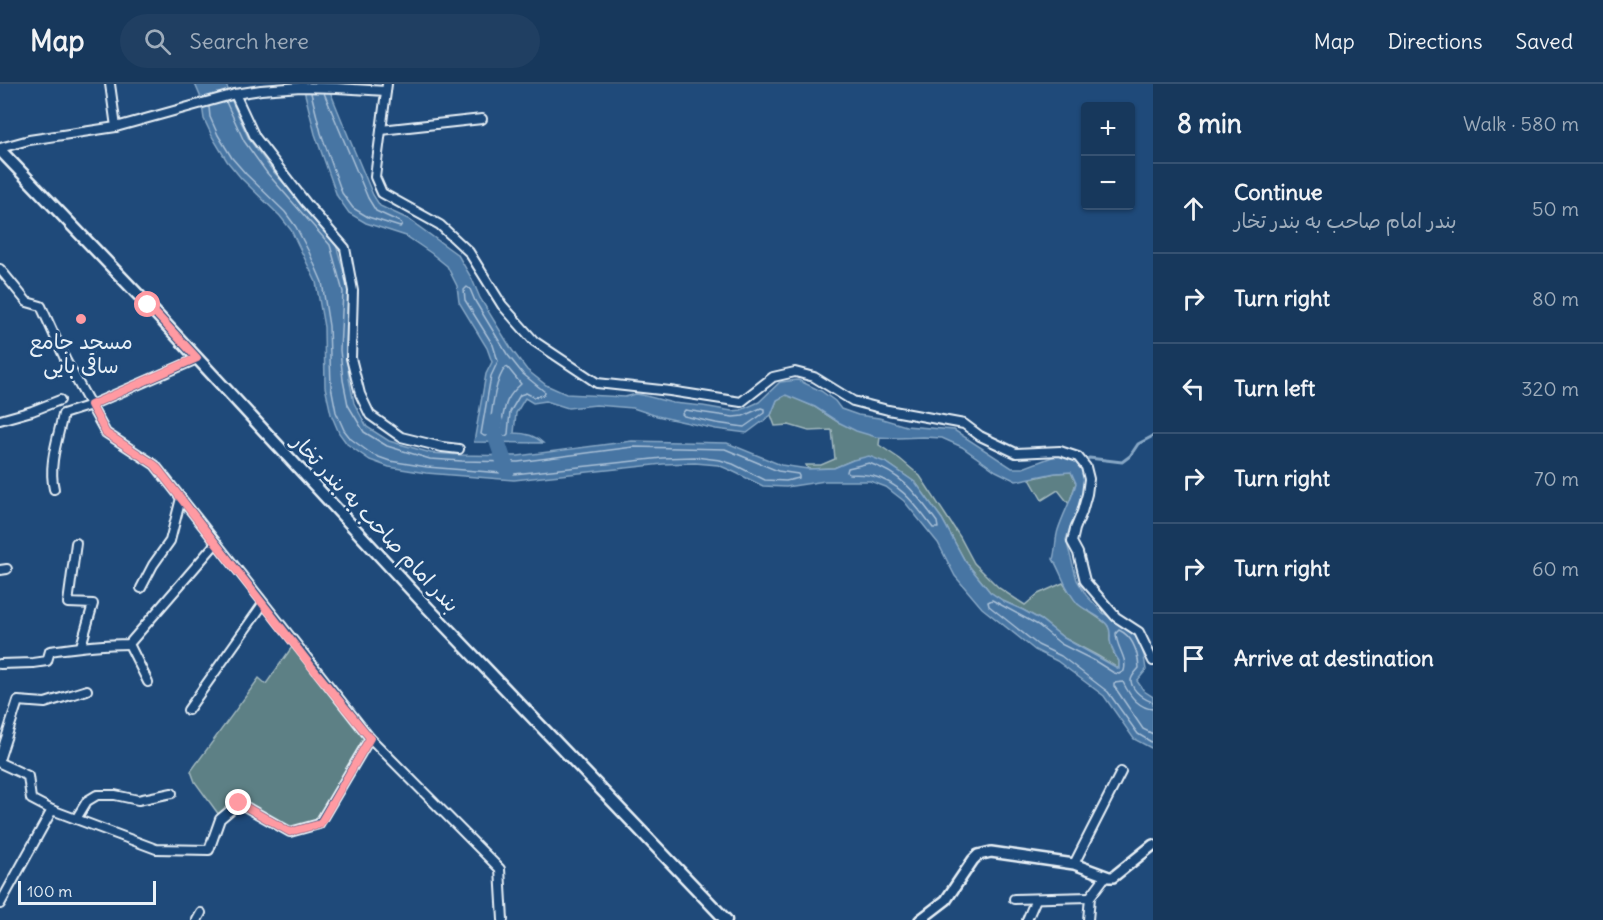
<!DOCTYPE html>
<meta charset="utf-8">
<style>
:root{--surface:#17385c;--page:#203f62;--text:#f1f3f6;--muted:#9eacbb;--line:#365272}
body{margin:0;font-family:Delius,"Playpen Sans Arabic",sans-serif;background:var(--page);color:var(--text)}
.controls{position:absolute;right:18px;top:18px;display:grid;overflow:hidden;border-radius:6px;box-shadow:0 2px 4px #0004}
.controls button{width:54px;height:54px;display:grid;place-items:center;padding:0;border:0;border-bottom:2px solid var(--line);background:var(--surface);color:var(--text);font:30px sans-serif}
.scale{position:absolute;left:18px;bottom:15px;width:138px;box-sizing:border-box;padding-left:6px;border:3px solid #e8f1f8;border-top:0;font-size:16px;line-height:21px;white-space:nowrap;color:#e8f1f8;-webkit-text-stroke:4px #1f4a7a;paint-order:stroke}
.stop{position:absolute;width:18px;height:18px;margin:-14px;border:4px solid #ff9aa2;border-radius:50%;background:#fff}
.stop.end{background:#ff9aa2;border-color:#fff;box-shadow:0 2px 6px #0008}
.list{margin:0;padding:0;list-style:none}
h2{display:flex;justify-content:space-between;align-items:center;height:78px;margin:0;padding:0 24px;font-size:26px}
h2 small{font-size:20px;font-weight:400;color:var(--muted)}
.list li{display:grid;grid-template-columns:39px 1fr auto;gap:18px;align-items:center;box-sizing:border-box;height:90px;padding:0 24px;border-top:2px solid var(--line)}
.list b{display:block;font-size:22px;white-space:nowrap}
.list p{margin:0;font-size:20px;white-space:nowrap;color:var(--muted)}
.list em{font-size:20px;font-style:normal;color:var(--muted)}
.icon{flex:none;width:33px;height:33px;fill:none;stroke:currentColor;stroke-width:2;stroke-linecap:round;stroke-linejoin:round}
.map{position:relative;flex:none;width:1153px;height:836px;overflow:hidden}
header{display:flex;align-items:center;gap:36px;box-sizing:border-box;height:84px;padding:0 30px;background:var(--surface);border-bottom:2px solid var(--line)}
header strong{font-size:28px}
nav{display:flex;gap:33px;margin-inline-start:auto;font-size:21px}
.search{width:420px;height:54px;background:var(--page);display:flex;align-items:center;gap:15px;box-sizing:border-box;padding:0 21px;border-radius:33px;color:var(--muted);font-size:22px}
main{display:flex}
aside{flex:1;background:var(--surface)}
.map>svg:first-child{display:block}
.green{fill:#5d8085;stroke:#a2b8be;stroke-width:1.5}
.water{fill:#4775a3;stroke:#87a7c5;stroke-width:1.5}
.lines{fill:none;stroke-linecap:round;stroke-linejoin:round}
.shore{stroke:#a8bfd6;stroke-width:1.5}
.stream{stroke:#87a7c5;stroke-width:3}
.river{stroke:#4775a3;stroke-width:16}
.minor-casing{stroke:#e8f1f8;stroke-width:12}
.tertiary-casing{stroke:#e8f1f8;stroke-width:14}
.secondary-casing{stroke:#e8f1f8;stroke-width:15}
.minor{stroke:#1f4a7a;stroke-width:8}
.tertiary{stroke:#1f4a7a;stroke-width:9}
.secondary{stroke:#1f4a7a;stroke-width:10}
.route{stroke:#ff9aa2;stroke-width:8}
.poi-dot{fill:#ff9aa2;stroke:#1f4a7a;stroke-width:2}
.labels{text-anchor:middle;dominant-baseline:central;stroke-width:6;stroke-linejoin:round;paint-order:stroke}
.poi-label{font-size:21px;fill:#e8f1f8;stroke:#1f4a7a}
.street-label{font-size:21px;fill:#e8f1f8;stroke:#1f4a7a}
</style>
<header>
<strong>Map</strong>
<div class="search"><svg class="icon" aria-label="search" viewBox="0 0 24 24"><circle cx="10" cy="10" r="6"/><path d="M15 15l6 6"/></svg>Search here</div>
<nav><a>Map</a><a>Directions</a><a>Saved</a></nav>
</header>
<main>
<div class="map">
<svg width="1153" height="836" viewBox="0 0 1153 836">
<rect width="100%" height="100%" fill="#1f4a7a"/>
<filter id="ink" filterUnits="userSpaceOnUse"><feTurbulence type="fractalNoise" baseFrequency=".0167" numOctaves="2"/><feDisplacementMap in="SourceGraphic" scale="12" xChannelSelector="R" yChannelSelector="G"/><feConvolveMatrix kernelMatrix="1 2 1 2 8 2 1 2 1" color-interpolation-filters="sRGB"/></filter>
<g filter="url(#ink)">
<g class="green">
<polygon points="786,310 815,323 838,338 880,353 879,361 900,375 920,392 960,453 974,479 999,504 1025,521 1038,510 1063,499 1078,520 1107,540 1110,546 1110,556 1114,570 1119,577 1119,585 1098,572 1064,554 1041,536 1023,526 1005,518 990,508 965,477 942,435 916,399 887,379 853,376 834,384 808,385 806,381 821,381 835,375 832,346 809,347 789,341 775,342 771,331 777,316"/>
<polygon points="1071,388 1076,399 1069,420 1058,406 1042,416 1030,395 1055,389"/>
<polygon points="292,563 367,655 319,737 289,745 242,714 222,735 195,698 191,687 259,594 266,600"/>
</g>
<path class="water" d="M195,0H226L233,20L249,55L272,86L335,157L349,207L346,266L349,294L354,319L367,343L389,357L431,369L462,371L518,372L632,357L727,359L781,381L808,385L834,384L853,376L869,372L887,379L916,399L942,435L965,477L990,508L1005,518L1023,526L1041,536L1064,554L1119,585V577C1114,570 1111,564 1110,556C1110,551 1111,547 1108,542C1102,532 1087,528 1078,520C1065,506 1062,490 1053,475C1056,466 1055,455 1058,446C1063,430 1072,415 1076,399L1071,388L1055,389L1016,397L996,387L962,363L942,354L923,353L898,354L876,353L856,347L838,338L815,323L786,311L777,316L771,331L747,349L716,345L657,332L633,324L596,321L568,324L546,317L533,319L525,314L516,329L514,349C525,349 535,351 543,359L474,358L486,290L492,278L487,264L459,218L457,202L447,182L431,169L406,152L366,139L349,129L337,112L315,50L305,10L304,0H327L349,54L373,111L380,122L408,135L458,171L472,195L480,214L512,266L527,286L546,301L566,310L625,313L636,310L642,311L673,319L703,322L732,327L741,326L759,318L780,298L798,296L821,307L835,317L841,325L858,331L879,334L906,342L954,346L1012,384H1023L1060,370L1076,376L1083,383L1086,394L1080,427L1071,440L1066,456L1077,496L1086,511L1103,529L1128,544L1139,556L1144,572L1146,586L1137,597L1144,607L1153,613V665L1134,655L1104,612L1057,577L1035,566L982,524L955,492L938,459L904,417L886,403L870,397H825L786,403L763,402L730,386L718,381L695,379L663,380L514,396L426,389L389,383L370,376L347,360L339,349L331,330L325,303L324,243L316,198L291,146L280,132L241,94L227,77L213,54L204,35L201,14Z"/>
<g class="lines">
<g class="shore">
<polyline points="311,9 321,49 342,109 353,124 368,133 400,143 402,140 400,138 376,127 368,114 324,9"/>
<polyline points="209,23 210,33 218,51 232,74 246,90 285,128 296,143 309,168 322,198 329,242 331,302 336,328 344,346 351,355 373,371 390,377 427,383 514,390 662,374 695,373 720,376 733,380 765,396 786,397 799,394 799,392 798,390 778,387 725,365 633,363 518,378 462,377 430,375 387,362 364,348 348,321 343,296 340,266 343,208 330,161 267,89 244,57 226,18"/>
<polygon points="467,203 470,205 475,217 507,270 523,290 545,308 544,311 534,313 526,309 520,311 510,328 508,350 506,352 484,352 481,350 491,292 498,277 493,261 465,216 464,206"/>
<path d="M506,283L508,284L521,300C504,315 505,323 501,343L492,345L490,341C492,325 495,295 506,283Z"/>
<polygon points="761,324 764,325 764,329 744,343 716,339 684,332 682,330 685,326 733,333 743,332"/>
<path d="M869,379C904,391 916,410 937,438L938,444H933C916,422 901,399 873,392C865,390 857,390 849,390L847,388L848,384Z"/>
<path d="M1153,618C1145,616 1132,607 1131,597C1131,592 1136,588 1139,584C1138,569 1134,553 1119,546L1116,549C1116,564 1128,573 1124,587L1119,590L1114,589L1095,577L1061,560L1038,541L992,516L988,518L989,522L1038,561L1061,572L1108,608L1138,650L1153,659"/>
<path d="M1153,625C1138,624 1129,611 1123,598L1114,599V602L1143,645L1153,650"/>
</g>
<polyline class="stream" points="1083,378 1089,374 1122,378 1130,372 1138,360 1153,352"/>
<polyline class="river" points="495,338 493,345 507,386"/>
<g class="minor-casing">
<g id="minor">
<polyline points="110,0 116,43"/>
<polyline points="387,0 375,93 382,109 440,141 469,168 502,221 534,257 597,299 670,307 741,318 773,293 795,288 814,293 853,317 888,326 964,340 980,352 1016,369 1060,367 1078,373 1086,383 1089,395 1087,410 1082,428 1075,445 1072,458 1078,469 1085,497 1116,533 1139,548 1153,577"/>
<polyline points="235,10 255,53 306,119 345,164 353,207 351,274 360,310 370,331 401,353 442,363 459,365"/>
<polyline points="381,46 482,35"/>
<polyline points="0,64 29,56 116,43 235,10 261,6 301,3 337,4 386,7"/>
<polyline points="0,185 27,218 41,222 66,277 106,349 155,381 370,654 500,785 503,836"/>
<polyline points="0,336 32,327 60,316"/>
<path d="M54,405C48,381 58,354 63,330L91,321L197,275"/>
<polyline points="76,459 68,519 93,520 81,562"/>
<polyline points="0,486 7,485"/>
<polyline points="141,504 153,481 170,457 181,414"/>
<polyline points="129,560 148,598"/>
<path d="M0,580L33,579L47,577L50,567C77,563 102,560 129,560L216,459"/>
<polyline points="188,626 263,520"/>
<polyline points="0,673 18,617 45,619 87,606"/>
<polyline points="0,679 28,692 31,715 52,726"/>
<polyline points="76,735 87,717 97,711 115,711 138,716 172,709"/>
<polyline points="1074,780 1121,688"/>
<polyline points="1014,815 1090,813"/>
<polyline points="0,820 52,726 156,765 209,766 220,735 239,719 290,748 319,740 370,654"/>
<polyline points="197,836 201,829"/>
<polyline points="1027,836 1036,815"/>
<polyline points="1088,836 1090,813 1105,793"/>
</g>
</g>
<g class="tertiary-casing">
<polyline id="tertiary" points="920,836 946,816 973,776 978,771 991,768 1074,780 1109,793 1113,793 1153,761"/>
</g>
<g class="secondary-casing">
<polyline id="secondary" points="0,66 148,221 428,524 726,836"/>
</g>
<use href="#minor" class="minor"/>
<use href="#tertiary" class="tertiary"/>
<use href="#secondary" class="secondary"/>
</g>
</g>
<g class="lines" filter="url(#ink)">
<polyline class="route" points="148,221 197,274 91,321 106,349 155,381 311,582 370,654 320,740 290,748 239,719"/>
</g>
<circle class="poi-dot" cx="81" cy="235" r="6"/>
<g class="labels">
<g class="poi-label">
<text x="81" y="257">مسجد جامع<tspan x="81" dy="24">ساقی بایی</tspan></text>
</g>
<g class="street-label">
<text transform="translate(376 439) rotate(47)">بندر امام صاحب به بندر تخار</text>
</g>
</g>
</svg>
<div class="controls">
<button>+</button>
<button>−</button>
</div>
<div class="scale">100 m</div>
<div class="stop" style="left:148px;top:221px"></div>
<div class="stop end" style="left:239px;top:719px"></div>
</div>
<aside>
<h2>8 min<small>Walk · 580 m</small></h2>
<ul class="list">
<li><svg class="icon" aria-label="ahead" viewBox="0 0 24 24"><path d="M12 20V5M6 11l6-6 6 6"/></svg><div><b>Continue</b><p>بندر امام صاحب به بندر تخار</p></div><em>50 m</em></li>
<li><svg class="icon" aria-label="right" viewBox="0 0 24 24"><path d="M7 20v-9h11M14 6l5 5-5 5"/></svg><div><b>Turn right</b></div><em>80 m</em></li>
<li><svg class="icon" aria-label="left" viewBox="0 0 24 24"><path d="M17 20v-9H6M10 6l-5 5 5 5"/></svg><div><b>Turn left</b></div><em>320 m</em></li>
<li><svg class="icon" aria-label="right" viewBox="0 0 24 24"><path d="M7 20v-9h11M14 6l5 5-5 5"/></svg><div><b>Turn right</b></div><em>70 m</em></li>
<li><svg class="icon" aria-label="right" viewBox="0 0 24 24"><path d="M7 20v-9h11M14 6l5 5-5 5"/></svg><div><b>Turn right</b></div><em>60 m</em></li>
<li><svg class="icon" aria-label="arrive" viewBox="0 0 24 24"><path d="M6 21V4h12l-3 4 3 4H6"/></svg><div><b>Arrive at destination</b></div></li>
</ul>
</aside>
</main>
